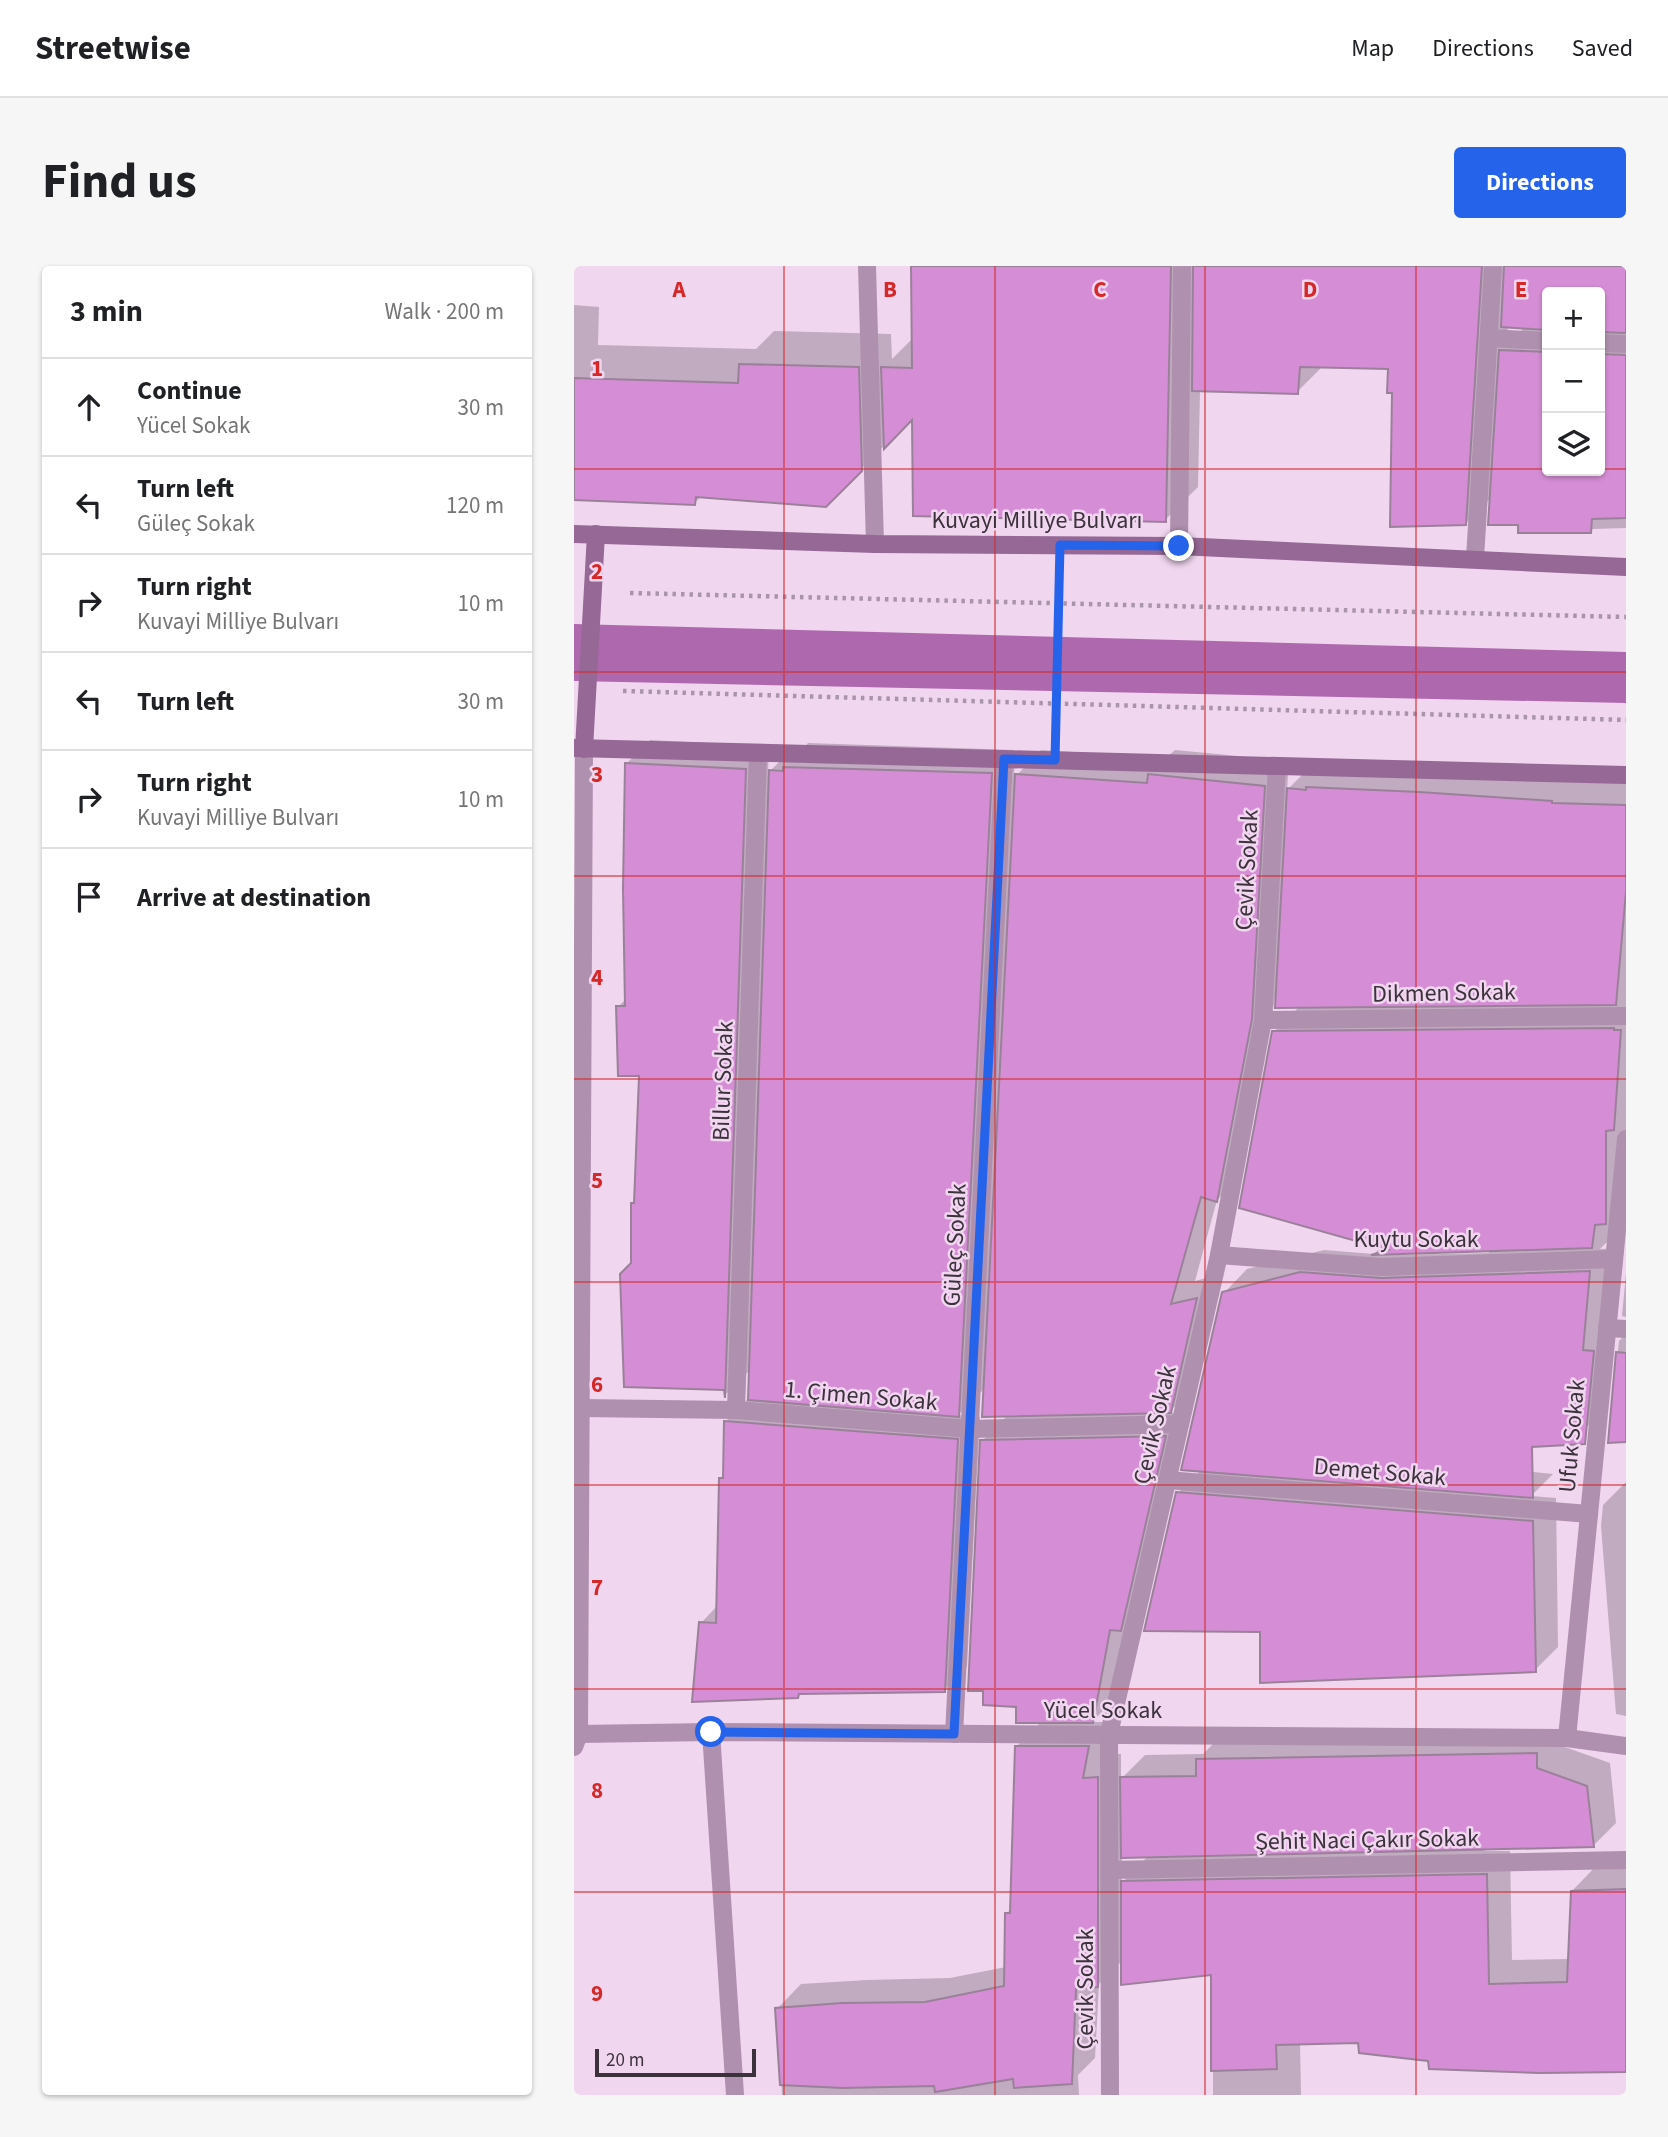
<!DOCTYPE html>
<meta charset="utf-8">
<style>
:root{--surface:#fff;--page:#f6f6f6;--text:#202124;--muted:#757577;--line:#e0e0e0;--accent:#2563eb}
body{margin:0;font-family:"Source Sans 3",sans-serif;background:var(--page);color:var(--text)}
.controls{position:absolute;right:21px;top:21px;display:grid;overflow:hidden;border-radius:7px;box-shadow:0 2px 5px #0004}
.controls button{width:63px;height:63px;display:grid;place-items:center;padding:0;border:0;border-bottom:2px solid var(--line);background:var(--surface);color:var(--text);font:35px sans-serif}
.scale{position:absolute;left:21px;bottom:18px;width:161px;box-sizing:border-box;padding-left:7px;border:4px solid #3c323c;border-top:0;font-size:19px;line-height:24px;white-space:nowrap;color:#3c323c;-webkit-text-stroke:5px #f1d6f0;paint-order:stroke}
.stop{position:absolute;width:21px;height:21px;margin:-16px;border:5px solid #2563eb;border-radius:50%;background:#fff}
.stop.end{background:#2563eb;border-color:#fff;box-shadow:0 2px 7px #0008}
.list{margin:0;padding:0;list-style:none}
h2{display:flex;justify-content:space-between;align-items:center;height:91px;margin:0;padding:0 28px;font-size:30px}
h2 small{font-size:23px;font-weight:400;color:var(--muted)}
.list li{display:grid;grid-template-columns:46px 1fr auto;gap:21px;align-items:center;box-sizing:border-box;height:98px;padding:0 28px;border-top:2px solid var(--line)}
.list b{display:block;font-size:26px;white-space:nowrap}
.list p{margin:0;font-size:23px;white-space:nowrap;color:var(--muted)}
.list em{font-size:23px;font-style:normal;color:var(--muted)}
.icon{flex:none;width:38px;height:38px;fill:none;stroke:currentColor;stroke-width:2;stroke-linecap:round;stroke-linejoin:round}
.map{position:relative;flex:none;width:1052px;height:1829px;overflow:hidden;border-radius:7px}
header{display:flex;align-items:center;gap:42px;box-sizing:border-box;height:98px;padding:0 35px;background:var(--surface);border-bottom:2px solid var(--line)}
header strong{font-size:33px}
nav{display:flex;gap:38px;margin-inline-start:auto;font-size:24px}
.intro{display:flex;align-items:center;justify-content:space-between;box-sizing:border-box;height:168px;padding:0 42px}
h1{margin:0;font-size:49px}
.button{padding:18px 32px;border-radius:7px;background:var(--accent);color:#fff;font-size:24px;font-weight:700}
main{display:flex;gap:42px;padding:0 42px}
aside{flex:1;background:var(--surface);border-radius:7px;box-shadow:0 2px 5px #0004}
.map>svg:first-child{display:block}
.water{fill:#ae69ae}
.shadow{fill:#0003;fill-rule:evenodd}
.building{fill:#d58ed5;stroke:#9a8199;stroke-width:2}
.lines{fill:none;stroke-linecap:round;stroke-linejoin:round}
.path{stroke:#a995a9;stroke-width:4.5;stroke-dasharray:3.5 5;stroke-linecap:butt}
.street{stroke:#af90ae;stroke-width:18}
.secondary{stroke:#956895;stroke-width:18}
.route{stroke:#2563eb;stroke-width:9}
.grid{fill:none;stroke:#d62828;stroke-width:2;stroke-opacity:0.55}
.labels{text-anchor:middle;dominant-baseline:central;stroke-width:5;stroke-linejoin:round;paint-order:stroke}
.street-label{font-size:24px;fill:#3c323c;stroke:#f1d6f0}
.grid-label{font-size:23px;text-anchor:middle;font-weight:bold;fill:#d62828;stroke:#f1d6f0;stroke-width:5;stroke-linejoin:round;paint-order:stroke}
</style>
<header>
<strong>Streetwise</strong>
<nav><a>Map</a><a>Directions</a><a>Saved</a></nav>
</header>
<div class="intro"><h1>Find us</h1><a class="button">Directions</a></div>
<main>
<aside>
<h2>3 min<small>Walk · 200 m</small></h2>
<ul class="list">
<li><svg class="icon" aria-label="ahead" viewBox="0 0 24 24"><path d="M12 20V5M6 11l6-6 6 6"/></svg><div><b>Continue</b><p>Yücel Sokak</p></div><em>30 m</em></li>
<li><svg class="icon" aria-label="left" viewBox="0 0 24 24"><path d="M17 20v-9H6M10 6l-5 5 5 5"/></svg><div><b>Turn left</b><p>Güleç Sokak</p></div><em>120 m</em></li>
<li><svg class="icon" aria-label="right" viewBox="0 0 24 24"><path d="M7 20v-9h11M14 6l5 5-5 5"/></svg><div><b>Turn right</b><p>Kuvayi Milliye Bulvarı</p></div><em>10 m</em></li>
<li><svg class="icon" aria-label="left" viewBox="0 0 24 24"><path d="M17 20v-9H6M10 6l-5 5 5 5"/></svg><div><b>Turn left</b></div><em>30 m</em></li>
<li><svg class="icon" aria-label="right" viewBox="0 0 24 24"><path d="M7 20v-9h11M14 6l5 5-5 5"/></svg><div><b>Turn right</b><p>Kuvayi Milliye Bulvarı</p></div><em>10 m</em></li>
<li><svg class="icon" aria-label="arrive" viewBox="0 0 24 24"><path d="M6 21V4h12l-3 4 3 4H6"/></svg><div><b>Arrive at destination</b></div></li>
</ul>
</aside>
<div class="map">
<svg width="1052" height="1829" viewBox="0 0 1052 1829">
<rect width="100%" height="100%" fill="#f1d6f0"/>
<polygon class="water" points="0,358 1052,386 1052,437 0,415"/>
<g class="shadow">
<path d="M339,0H1052V262L1019,263L1017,265L946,257L918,231L891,258L820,125L816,101L749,100L723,126L626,124L624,221L591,254L340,150L251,239L128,230L120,237L0,232V39L25,41L24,79L182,83L200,65L317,68L318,93L339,72ZM973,26H1026V205H973ZM934,60L951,61L933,79Z"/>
<path d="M76,474L195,480L194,507L220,481L230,482L234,477L441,484L440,512L467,484L592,492L601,484L715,495L713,524L741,496L1052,513V957L1026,983L1050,982L1034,1140L1011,1163L914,1159L911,1201L979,1208L957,1230L982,1232L984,1381L961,1404L688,1365L604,1227L627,1204L650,1027L673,1003L750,984L800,988L807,981L700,766L726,740L701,732L668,909L643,934L621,1015L647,1008L622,1120L594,1147H615L542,1432L518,1456H538L532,1488H547V1513L571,1489L629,1488L646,1471L985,1479L1036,1497L1042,1557L1019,1580L914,1581L910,1585H936L938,1694L996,1693L999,1624L1023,1599L1052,1597V1804L856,1793L786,1775L726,1777L727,1829H639V1707L549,1694L525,1718L521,1792L504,1809L505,1829H208L203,1743L227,1718L293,1714L376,1712L432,1701V1648L438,1642L443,1480L468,1455L444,1439L408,1175L434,1149L411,1122L384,1149L406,1151L393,1401L370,1424L227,1427L224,1430L127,1357L144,1339L147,1213L150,1210L151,1156L174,1133L176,1104L152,1128V1123L52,1119L66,809L44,741L52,733V498ZM915,984V987L819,989V986ZM574,1590L548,1617V1591Z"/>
<polygon points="1052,1007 1052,1051 1048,1050"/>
<polygon points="1052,1068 1052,1165 1036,1165 1045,1075"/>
<polygon points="1052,1216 1052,1450 1042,1448 1027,1260 1029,1239"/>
</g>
<g class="building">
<polygon points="337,0 597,0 592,256 339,250 338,154 310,183 307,101 338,102"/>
<polygon points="619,0 908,0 892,259 816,261 818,127 813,127 814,103 726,101 724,128 618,125"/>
<polygon points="930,0 1052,0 1052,67 1026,66 1026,26 973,26 973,64 927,61"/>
<polygon points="925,84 973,86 973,205 1026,205 1026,88 1052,89 1052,252 1018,253 1017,267 944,267 944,259 914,259"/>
<polygon points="165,98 285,101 288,205 252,241 122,231 121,239 0,234 0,112 164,117"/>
<polygon points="51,497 172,503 151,1132 150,1124 50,1121 46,1008 57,997 57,937 60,937 65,810 44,810 42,740 51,740 49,623"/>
<polygon points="209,501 418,507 385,1151 174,1134 195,504 209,505"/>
<polygon points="441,508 573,517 574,508 691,520 678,753 643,936 627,931 597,1038 623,1032 597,1147 408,1151"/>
<polygon points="732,521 845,526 978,535 978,537 1052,539 1052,625 1042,739 701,742 713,522 732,524"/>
<polygon points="1040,762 1040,764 1047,764 1040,864 1032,865 1032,958 1021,959 1018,982 797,989 814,984 665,942 698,765"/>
<polygon points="1016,1005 1009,1084 1020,1085 1011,1178 958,1181 959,1232 607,1204 648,1026 726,1006 807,1012"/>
<polygon points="1042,1086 1052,1087 1052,1176 1034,1177"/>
<polygon points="150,1155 384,1173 371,1426 225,1428 224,1432 118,1436 125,1356 142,1357 145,1212 149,1212"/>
<polygon points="592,1170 547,1365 536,1364 519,1457 442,1457 442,1441 409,1439 409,1425 394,1425 406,1174"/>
<polygon points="602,1226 959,1255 962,1406 686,1417 686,1366 570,1365"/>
<polygon points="441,1480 515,1480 509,1512 524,1511 524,1721 502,1723 498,1818 440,1822 439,1813 361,1826 360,1820 269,1822 206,1819 201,1742 268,1737 351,1736 430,1720 431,1647 436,1647"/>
<polygon points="963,1487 963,1502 1013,1520 1020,1581 547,1592 546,1511 622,1510 622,1493"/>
<polygon points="913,1608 915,1718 993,1716 997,1625 1052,1623 1052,1806 966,1807 855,1803 854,1795 785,1787 784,1777 702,1779 703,1803 637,1805 637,1709 547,1719 547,1615"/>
</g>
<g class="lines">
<g class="path">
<polyline points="56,327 1052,351"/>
<polyline points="49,425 1052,454"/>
<polyline points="483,457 485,315"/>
</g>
<g class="street">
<polyline points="293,0 301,278"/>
<polyline points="915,72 973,75"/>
<polyline points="1026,77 1052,78"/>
<polyline points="605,280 608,0"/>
<polyline points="901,292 919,0"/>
<polyline points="689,754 1052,750"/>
<polyline points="645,989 807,1001 1040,993"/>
<polyline points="1033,1062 1052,1063"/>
<polyline points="7,1142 162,1144 396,1163 606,1158"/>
<polyline points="162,1144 184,487"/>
<polyline points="593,1214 1015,1248"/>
<polyline points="137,1466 161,1829"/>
<polyline points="5,1468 137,1466 993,1472 1052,1480"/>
<polyline points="380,1468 430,493"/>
<polyline points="993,1472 1052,873"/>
<polyline points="0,1481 5,1468 10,483"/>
<polyline points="536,1604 1052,1594"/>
<polyline points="536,1829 535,1468 645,989 689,754 703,500"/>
</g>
<g class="secondary">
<polyline points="0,268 301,278 605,280 1052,301"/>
<polyline points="0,482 1052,509"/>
<polyline points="10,483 22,268"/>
</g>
</g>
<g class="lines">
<polyline class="route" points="137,1466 380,1468 430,493 481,494 486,279 605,280"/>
</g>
<path class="grid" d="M210,0V1829M421,0V1829M631,0V1829M842,0V1829M0,203H973M1026,203H1052M0,406H1052M0,610H1052M0,813H1052M0,1016H1052M0,1219H1052M0,1423H1052M0,1626H1052"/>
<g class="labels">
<g class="street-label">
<text x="463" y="254">Kuvayi Milliye Bulvarı</text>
<text transform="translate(673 604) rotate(-87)">Çevik Sokak</text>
<text transform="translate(870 727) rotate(-1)">Dikmen Sokak</text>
<text transform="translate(149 815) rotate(-88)">Billur Sokak</text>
<text x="842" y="973">Kuytu Sokak</text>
<text transform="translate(381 979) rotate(-87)">Güleç Sokak</text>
<text transform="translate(287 1130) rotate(5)">1. Çimen Sokak</text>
<text transform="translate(581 1159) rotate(-77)">Çevik Sokak</text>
<text transform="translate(998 1170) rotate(-85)">Ufuk Sokak</text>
<text transform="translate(806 1206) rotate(5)">Demet Sokak</text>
<text x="529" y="1444">Yücel Sokak</text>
<text transform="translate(793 1574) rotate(-1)">Şehit Naci Çakır Sokak</text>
<text transform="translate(511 1723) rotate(-90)">Çevik Sokak</text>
</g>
</g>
<g class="grid-label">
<text x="105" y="31">A</text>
<text x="316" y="31">B</text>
<text x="526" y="31">C</text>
<text x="736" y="31">D</text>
<text x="947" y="31">E</text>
<text x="23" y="110">1</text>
<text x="23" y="313">2</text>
<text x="23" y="516">3</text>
<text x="23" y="719">4</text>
<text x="23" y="922">5</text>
<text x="23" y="1126">6</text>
<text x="23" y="1329">7</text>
<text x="23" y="1532">8</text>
<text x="23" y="1735">9</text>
</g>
</svg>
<div class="controls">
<button>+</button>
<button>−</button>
<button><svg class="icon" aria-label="layers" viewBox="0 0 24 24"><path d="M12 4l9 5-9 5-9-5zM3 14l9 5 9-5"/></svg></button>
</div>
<div class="scale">20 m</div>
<div class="stop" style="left:137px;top:1466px"></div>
<div class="stop end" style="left:605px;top:280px"></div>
</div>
</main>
